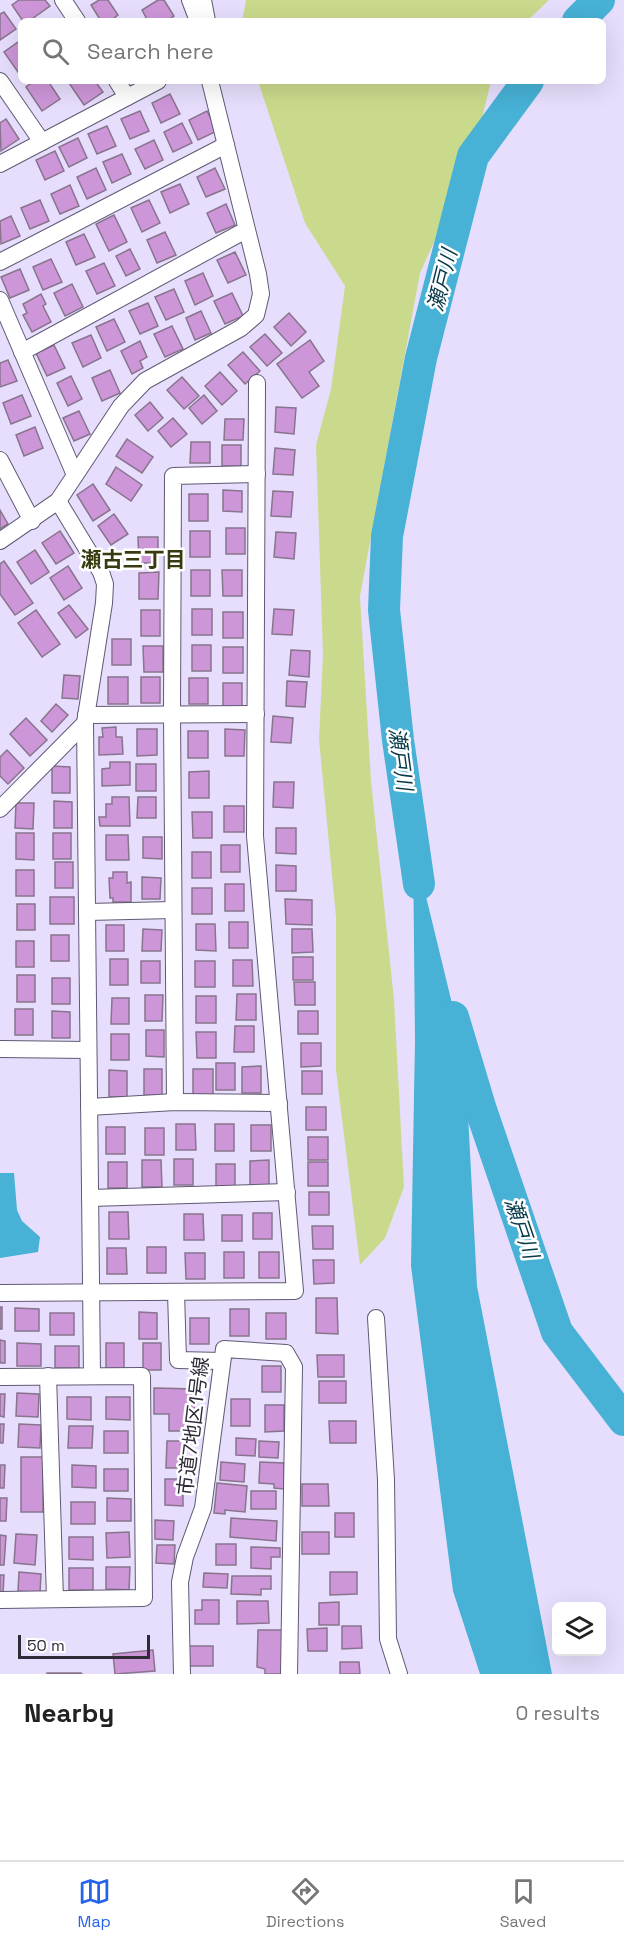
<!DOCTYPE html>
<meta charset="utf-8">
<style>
:root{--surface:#fff;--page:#f6f6f6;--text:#222;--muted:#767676;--line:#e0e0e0;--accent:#2563eb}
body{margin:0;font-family:"Space Grotesk","Noto Sans JP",sans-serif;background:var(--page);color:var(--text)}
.controls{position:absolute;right:18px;bottom:18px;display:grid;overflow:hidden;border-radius:9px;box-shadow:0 6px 24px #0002}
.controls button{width:54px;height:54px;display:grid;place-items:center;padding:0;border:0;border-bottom:2px solid var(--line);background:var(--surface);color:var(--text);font:30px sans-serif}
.scale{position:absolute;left:18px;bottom:15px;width:132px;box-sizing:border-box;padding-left:6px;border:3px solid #2f2b37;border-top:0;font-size:16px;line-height:21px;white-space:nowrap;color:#2f2b37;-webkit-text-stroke:4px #fff;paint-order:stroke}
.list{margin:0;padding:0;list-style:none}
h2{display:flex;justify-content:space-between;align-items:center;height:78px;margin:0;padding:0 24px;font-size:26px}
h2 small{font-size:20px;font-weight:400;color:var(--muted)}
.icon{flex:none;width:33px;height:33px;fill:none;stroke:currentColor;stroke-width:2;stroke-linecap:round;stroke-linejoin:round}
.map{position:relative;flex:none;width:624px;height:1674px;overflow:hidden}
.search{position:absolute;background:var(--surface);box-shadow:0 6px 24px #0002;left:18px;right:18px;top:18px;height:66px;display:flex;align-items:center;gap:15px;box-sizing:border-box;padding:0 21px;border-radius:9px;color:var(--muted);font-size:22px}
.sheet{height:186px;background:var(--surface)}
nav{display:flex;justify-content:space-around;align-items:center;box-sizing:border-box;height:84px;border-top:2px solid var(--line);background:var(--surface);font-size:16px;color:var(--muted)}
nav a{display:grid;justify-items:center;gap:3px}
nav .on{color:var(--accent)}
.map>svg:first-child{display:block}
.green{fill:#cada8c}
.water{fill:#47b1d6}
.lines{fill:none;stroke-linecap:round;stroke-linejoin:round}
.river{stroke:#47b1d6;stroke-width:32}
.building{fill:#cd96d8;stroke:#88748c;stroke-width:1.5}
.street-casing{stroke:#605973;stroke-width:18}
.street{stroke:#fff;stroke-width:16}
.labels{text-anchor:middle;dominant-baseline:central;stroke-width:5;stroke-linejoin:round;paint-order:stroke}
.street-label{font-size:20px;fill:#2f2b37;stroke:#fff}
.water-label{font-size:21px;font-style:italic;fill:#093a49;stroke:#fff}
.neighbourhood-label{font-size:21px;font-weight:bold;fill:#3a3a11;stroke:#fff}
</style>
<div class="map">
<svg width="624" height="1674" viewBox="0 0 624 1674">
<rect width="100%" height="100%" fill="#e7defd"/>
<g class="green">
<polygon points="246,0 549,0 527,21 242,21"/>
<polygon points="258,81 491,81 473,156 420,273 360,596 371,781 394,1000 404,1187 385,1238 360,1265 336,1070 336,917 319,739 323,655 316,445 331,389 345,286 305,223"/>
</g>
<g class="water">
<polygon points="413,843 465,1057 477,1286 552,1674 480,1674 453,1591 411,1266 415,1040"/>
<polygon points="0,1173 14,1173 17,1210 22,1221 40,1237 38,1252 0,1258"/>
</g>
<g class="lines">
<g class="river">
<polyline points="578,21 599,0"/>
<polyline points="419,884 398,740 384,610 387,536 421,358 473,156 528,81"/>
<polyline points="453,1017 481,1110 557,1332 624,1420"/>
</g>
</g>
<g class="building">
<polygon points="19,0 45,0 50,6 29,21 23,21 12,5"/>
<polygon points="99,0 108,0 118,15 110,21 101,21 91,5"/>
<polygon points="158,0 164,0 174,16 167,21 148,21 142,10"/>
<polygon points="4,12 16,29 0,40 0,14"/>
<polygon points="21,40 21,70 18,72 4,52"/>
<polygon points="34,81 48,81 60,99 42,111 26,87"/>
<polygon points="72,81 95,81 103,92 84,105 69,83"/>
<polygon points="170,94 180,114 161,123 152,103"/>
<polygon points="140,111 149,131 130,139 121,119"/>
<polygon points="207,111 217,131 198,140 189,120"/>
<polygon points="6,119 19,139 1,151 0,123"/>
<polygon points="182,123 192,143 173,152 164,132"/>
<polygon points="107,126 116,146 97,154 88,134"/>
<polygon points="78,138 87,158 69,167 59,147"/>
<polygon points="154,140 163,160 145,169 135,149"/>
<polygon points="55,151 64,171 45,180 36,160"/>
<polygon points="122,154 131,174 112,183 103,162"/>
<polygon points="96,168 106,190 87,199 77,177"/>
<polygon points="215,168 225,189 206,197 197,177"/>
<polygon points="180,184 189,204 170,213 161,192"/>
<polygon points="70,185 79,206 60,214 51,194"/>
<polygon points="40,200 49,221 30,229 21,208"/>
<polygon points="149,200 160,223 142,232 131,208"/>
<polygon points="226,204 235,225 216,233 207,213"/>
<polygon points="114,215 127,242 109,251 96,224"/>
<polygon points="11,216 20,236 1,244 0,221"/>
<polygon points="165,232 176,255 157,263 147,240"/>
<polygon points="84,234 95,257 76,265 66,242"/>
<polygon points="130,249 140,269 126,276 116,256"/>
<polygon points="235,252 246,275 228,283 217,260"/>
<polygon points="51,259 62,282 43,290 33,267"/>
<polygon points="104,263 115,286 97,294 86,271"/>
<polygon points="20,269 29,290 10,298 1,277"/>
<polygon points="203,273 213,296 195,305 185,281"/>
<polygon points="72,284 83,307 65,316 54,293"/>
<polygon points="174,289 184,312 166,320 155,297"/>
<polygon points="232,293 243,316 225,324 214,301"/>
<polygon points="41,294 46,304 43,306 51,322 32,332 23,315 27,313 23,304"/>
<polygon points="148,303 158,326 140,334 129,311"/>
<polygon points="201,311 211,333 195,340 186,318"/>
<polygon points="289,313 306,332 291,346 274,327"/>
<polygon points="114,319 125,342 107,351 96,327"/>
<polygon points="172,326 183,349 165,357 154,334"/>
<polygon points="265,334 282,353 267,366 250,347"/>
<polygon points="91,335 101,358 83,367 72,343"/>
<polygon points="310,340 324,361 309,372 319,386 302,398 277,364"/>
<polygon points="140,341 147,357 140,361 143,368 132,374 121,351"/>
<polygon points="54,345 65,368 47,376 36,353"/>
<polygon points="243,352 260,371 245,384 228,365"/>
<polygon points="8,360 17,381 0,387 0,363"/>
<polygon points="110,370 120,393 102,401 92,378"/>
<polygon points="220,372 237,391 222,405 205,386"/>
<polygon points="71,376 82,399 68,406 57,383"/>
<polygon points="182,377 199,396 184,409 167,390"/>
<polygon points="22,395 31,416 11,424 3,403"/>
<polygon points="204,395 217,411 202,424 189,408"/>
<polygon points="150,402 163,418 148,431 135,415"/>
<polygon points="276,407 296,408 294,434 275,432"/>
<polygon points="79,411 90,434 74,441 63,418"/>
<polygon points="173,418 187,434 171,447 158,431"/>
<polygon points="225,419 244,419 243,440 224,440"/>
<polygon points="35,427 43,448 24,456 16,435"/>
<polygon points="127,439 153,457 142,473 116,456"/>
<polygon points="191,442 210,442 210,463 190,463"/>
<rect x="222" y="445" width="19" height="21"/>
<polygon points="275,448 295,450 293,475 273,474"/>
<polygon points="116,467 142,485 131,501 106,484"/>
<polygon points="93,484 110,510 93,521 77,495"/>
<polygon points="223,490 242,491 242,512 223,511"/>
<polygon points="273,491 293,492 291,517 271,516"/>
<rect x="189" y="494" width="19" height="27"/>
<polygon points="0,510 8,524 0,529"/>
<polygon points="114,514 128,534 111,545 98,526"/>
<rect x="226" y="528" width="19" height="26"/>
<polygon points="60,531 74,553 56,564 42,543"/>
<rect x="190" y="531" width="20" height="26"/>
<polygon points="276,532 296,533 294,559 274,557"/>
<polygon points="138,537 158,537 158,563 139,563"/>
<polygon points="35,550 49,572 31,584 17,562"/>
<polygon points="4,561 33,603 15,615 0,594 0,564"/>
<polygon points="68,566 82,588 64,600 50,578"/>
<rect x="191" y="570" width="19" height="26"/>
<polygon points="222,570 242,570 242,596 223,596"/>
<polygon points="159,572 158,599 139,599 139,573"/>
<polygon points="69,605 88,629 76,638 58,613"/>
<rect x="192" y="609" width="20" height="26"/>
<polygon points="274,609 294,610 292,635 272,634"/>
<polygon points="36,610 60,644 42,657 18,623"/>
<rect x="141" y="610" width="19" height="26"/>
<rect x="223" y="612" width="20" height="26"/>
<rect x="112" y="639" width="19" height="26"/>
<rect x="192" y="645" width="19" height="26"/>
<polygon points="143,646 163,646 163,672 144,672"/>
<rect x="223" y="647" width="20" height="26"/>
<polygon points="291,650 310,651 309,677 289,675"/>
<polygon points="64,675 80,676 78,699 62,698"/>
<rect x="108" y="677" width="20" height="27"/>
<rect x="141" y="677" width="19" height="26"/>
<rect x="189" y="678" width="19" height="26"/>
<polygon points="287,681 307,682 305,707 286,706"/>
<rect x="223" y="683" width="19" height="26"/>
<polygon points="56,704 68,715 52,732 41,721"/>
<polygon points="273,716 293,718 291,743 271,742"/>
<polygon points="26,718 47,740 30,756 10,734"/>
<polygon points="116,727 116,737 122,737 123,754 99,755 99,737 103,737 102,728"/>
<polygon points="137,729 157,729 157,755 137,756"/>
<polygon points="225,729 245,730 244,756 225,756"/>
<rect x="188" y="731" width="20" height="27"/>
<polygon points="7,750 24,768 8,784 0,776 0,757"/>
<polygon points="110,762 130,762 130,785 102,786 102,769 110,768"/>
<rect x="136" y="764" width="20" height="27"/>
<polygon points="52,766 70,767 70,793 52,793"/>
<polygon points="209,771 209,798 189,798 189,772"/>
<polygon points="274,782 294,782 293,808 273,807"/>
<polygon points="112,797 129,797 130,826 100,826 99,817 106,817 106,804 112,804"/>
<polygon points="138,797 156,797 156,818 137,818"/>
<polygon points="54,801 72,802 72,828 54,828"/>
<polygon points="16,803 34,803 33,829 15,828"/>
<rect x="224" y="806" width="20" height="26"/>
<polygon points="192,812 212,812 212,838 193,838"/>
<polygon points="276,828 296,828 296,854 276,853"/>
<polygon points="16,833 34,833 34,860 16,859"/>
<rect x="53" y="833" width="18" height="26"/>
<polygon points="106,835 128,835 129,860 106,860"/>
<polygon points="143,837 162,837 162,859 143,858"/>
<rect x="221" y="845" width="19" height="27"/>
<rect x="192" y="852" width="19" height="26"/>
<rect x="55" y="862" width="18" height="26"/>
<polygon points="276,865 296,866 296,891 276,891"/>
<rect x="16" y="870" width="18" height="26"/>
<polygon points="113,872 127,872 127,883 131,882 131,902 113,902 113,898 110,898 109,878 113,878"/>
<polygon points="142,877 161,878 160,899 142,899"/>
<rect x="225" y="884" width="19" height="27"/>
<rect x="192" y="888" width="20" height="26"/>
<rect x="50" y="897" width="24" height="27"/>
<polygon points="285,899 312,900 312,925 286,924"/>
<rect x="17" y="904" width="18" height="26"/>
<rect x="229" y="922" width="19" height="26"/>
<polygon points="196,924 215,924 216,951 196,950"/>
<rect x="106" y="925" width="18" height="26"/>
<polygon points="143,929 162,930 161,951 142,951"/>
<polygon points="292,929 312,929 313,952 292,953"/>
<rect x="51" y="935" width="18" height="26"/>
<rect x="16" y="941" width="18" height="26"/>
<rect x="293" y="957" width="20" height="23"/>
<rect x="110" y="959" width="18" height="26"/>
<polygon points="233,960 252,960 253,986 233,986"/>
<rect x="141" y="961" width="19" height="22"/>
<rect x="195" y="961" width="20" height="26"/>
<rect x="17" y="975" width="18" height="27"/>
<rect x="52" y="978" width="18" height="26"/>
<polygon points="294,982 315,982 315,1005 295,1005"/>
<polygon points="237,994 256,994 256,1020 236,1020"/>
<polygon points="145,995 163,995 162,1021 145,1021"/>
<rect x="196" y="996" width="20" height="27"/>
<polygon points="112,998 129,998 129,1024 111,1024"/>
<rect x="15" y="1009" width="18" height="26"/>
<polygon points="52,1011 70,1012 70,1038 52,1038"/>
<rect x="298" y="1011" width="20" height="23"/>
<polygon points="235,1026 254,1026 254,1052 234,1052"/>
<polygon points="146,1030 164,1030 164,1057 146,1056"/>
<polygon points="196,1032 216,1032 216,1058 197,1058"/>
<rect x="111" y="1034" width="18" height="26"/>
<polygon points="301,1043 321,1043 321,1066 301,1067"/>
<rect x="216" y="1063" width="19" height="27"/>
<polygon points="261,1066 261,1093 242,1093 242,1067"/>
<polygon points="144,1069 162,1069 162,1096 144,1095"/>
<rect x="193" y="1069" width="20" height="26"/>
<polygon points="109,1070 127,1071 127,1097 109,1097"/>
<rect x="302" y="1071" width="20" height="23"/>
<rect x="306" y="1107" width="20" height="23"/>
<polygon points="176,1124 195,1124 196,1150 176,1150"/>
<rect x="215" y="1124" width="19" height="27"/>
<rect x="251" y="1125" width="20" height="26"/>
<rect x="106" y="1127" width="19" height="27"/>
<rect x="145" y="1128" width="19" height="27"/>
<rect x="308" y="1137" width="20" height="23"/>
<rect x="174" y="1159" width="19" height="26"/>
<polygon points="142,1160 161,1160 162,1187 142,1187"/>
<polygon points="269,1160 269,1187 250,1187 250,1161"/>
<rect x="108" y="1162" width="19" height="26"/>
<rect x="308" y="1162" width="20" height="24"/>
<rect x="216" y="1164" width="19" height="26"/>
<rect x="309" y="1192" width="20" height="23"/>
<polygon points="109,1212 128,1212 129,1239 109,1239"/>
<rect x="253" y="1213" width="19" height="26"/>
<polygon points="184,1214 203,1214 204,1240 184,1240"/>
<rect x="222" y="1215" width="20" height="26"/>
<polygon points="312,1226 333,1226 333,1249 313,1249"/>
<rect x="147" y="1247" width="19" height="26"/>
<polygon points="107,1248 126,1248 127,1274 107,1274"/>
<rect x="224" y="1252" width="20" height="26"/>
<rect x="259" y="1252" width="20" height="26"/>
<polygon points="185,1253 205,1253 205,1279 186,1279"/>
<polygon points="313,1260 334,1260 334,1283 314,1284"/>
<polygon points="316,1298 337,1298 338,1334 316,1333"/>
<rect x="0" y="1307" width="2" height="22"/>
<polygon points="15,1308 39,1309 39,1331 15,1331"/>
<rect x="230" y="1309" width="19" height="27"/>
<polygon points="139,1312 157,1313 157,1339 139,1339"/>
<rect x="50" y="1313" width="24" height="22"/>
<rect x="266" y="1313" width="20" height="26"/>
<rect x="190" y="1318" width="19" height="26"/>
<polygon points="0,1340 5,1341 5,1363 0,1363"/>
<polygon points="17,1343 41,1344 41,1366 17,1366"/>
<rect x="106" y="1343" width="18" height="26"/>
<rect x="143" y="1343" width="18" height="27"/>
<rect x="55" y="1346" width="24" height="22"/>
<polygon points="317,1355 344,1355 344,1377 318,1377"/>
<rect x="262" y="1366" width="19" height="26"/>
<rect x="319" y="1381" width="27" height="22"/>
<polygon points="154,1388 195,1389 194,1431 169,1431 169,1414 154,1414"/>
<polygon points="17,1393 39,1394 38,1417 16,1416"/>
<polygon points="0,1394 5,1394 4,1417 0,1416"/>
<polygon points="67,1397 91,1397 91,1420 67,1419"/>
<polygon points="106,1397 130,1397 130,1420 106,1419"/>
<rect x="231" y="1399" width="19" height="27"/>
<polygon points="265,1405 284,1405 284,1431 265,1432"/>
<polygon points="329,1421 356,1421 356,1443 330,1443"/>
<polygon points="0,1424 4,1424 3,1443 0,1443"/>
<polygon points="19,1424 41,1425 40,1448 18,1447"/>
<polygon points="69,1426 93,1426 92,1448 68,1448"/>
<rect x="104" y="1431" width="24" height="22"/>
<polygon points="236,1438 256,1439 255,1456 236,1455"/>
<polygon points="167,1441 185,1441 185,1468 166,1468"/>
<polygon points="259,1441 279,1442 278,1458 259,1457"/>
<rect x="21" y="1457" width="22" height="55"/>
<polygon points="221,1462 245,1464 244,1482 220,1480"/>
<polygon points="260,1462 284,1463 284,1489 274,1488 274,1484 259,1483"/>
<polygon points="0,1465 5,1465 4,1488 0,1488"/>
<polygon points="72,1465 96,1466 96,1488 72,1487"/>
<rect x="104" y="1469" width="24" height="22"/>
<polygon points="165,1479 183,1479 183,1506 165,1505"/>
<polygon points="217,1483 247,1486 245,1512 225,1510 225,1514 214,1513"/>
<polygon points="302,1484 328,1484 329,1506 302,1506"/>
<rect x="251" y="1491" width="25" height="18"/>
<polygon points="0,1498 7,1498 6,1521 0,1521"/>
<polygon points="107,1498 131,1499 131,1521 107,1521"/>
<rect x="71" y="1502" width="24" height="22"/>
<rect x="335" y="1513" width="19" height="24"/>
<polygon points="231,1518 277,1521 276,1541 230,1537"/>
<polygon points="155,1520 174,1521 173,1540 155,1539"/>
<polygon points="129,1532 130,1557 107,1558 106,1533"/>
<rect x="302" y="1532" width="27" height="22"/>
<polygon points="16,1534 37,1535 35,1565 14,1563"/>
<polygon points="0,1535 6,1536 4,1565 0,1565"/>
<polygon points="69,1537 93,1537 93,1560 69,1559"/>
<rect x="216" y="1544" width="20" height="21"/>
<polygon points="157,1545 175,1545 174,1564 156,1563"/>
<polygon points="251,1547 280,1548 280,1557 271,1557 271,1569 251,1568"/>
<polygon points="106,1567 130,1567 129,1590 106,1589"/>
<rect x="69" y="1568" width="24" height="22"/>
<polygon points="19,1572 41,1574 40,1593 18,1591"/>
<polygon points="330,1572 357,1572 357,1594 330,1595"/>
<polygon points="204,1573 228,1574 227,1588 203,1587"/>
<polygon points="0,1575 4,1575 3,1594 0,1594"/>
<polygon points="232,1576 271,1576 271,1589 261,1589 261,1595 231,1594"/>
<polygon points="202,1600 219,1600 219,1624 195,1624 195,1610 202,1610"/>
<polygon points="237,1601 268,1601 269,1623 237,1624"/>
<polygon points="339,1602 339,1625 319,1625 319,1603"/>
<polygon points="342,1626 361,1626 362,1648 342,1649"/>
<polygon points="327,1628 327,1651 308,1651 307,1629"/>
<polygon points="258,1630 283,1630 283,1674 265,1674 265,1669 257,1667"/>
<rect x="189" y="1646" width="24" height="20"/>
<polygon points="153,1650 155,1671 115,1674 113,1654"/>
<polygon points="340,1662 359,1662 360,1674 340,1674"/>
<polygon points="47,1673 81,1673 82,1674 47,1674"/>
</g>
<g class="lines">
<g class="street-casing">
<g id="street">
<polyline points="63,0 77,21"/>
<polyline points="190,0 198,21"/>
<polyline points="203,0 207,21"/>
<polyline points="0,81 42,142"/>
<polyline points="117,81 127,97"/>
<polyline points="0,164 158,81"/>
<polyline points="0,262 226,145"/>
<polyline points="0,300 75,475"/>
<polyline points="22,352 246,230"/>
<polyline points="0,460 32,521"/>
<polyline points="58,501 101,572 105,584 104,603 85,723 92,1375"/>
<polyline points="0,541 58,501 121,406 145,381 241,328 256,315 261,294 258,274 210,81"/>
<polyline points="86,715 256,714"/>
<polyline points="0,809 85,723"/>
<polyline points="87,912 173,910"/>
<polyline points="0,1049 88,1050"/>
<polyline points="175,1102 172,715 173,476 257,474"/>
<polyline points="89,1107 175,1102 279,1103"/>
<polyline points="90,1198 287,1192"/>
<polyline points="176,1292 178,1360 222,1361"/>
<polyline points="0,1293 295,1291 255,836 257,383"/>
<polyline points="376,1318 386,1480 388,1639 399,1674"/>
<polyline points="48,1376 55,1599"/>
<polyline points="0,1377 142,1376 144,1598 0,1600"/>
<polyline points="182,1674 180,1582 185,1557 203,1508 224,1349 286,1353 294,1367 289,1674"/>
</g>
</g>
<use href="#street" class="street"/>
</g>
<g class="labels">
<g class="street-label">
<text transform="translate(193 1426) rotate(-83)">市道7地区1号線</text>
</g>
<g class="water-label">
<text transform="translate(442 280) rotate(-76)">瀬戸川</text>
<text transform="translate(401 759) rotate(82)">瀬戸川</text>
<text transform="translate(522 1228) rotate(71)">瀬戸川</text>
</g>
<g class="neighbourhood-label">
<text x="133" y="559">瀬古三丁目</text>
</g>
</g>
</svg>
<div class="controls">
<button><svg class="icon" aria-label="layers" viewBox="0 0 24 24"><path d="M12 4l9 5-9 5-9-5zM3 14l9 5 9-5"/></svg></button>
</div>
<div class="scale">50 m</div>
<div class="search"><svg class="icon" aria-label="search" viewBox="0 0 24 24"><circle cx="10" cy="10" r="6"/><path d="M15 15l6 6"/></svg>Search here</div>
</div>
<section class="sheet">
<h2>Nearby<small>0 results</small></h2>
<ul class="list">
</ul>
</section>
<nav>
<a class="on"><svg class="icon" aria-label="map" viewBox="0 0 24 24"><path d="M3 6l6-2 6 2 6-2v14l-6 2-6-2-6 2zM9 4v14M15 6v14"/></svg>Map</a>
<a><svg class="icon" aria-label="directions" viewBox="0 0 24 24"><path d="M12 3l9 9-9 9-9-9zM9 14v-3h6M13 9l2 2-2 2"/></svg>Directions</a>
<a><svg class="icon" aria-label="saved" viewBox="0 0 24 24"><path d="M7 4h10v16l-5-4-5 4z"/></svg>Saved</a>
</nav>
